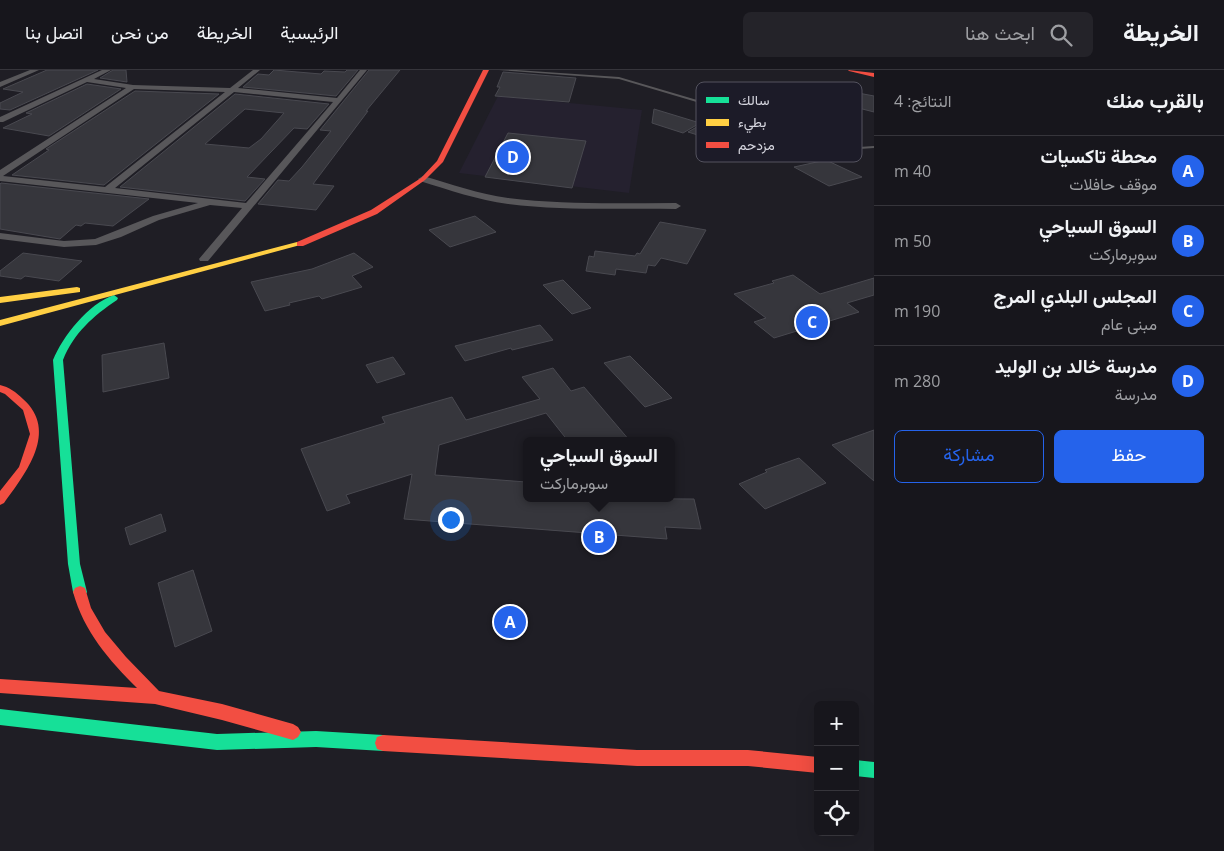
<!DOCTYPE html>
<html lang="ar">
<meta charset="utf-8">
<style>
:root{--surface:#17161c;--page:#242329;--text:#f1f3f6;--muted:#9e9fa3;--line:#36353b;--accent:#2563eb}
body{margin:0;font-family:"Open Sans",Vazirmatn,sans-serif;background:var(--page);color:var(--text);direction:rtl}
.controls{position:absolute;right:15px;bottom:15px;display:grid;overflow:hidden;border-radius:8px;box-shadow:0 5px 20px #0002}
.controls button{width:45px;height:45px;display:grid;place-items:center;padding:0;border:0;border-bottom:1px solid var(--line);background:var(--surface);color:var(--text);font:25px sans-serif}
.you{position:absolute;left:450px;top:449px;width:18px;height:18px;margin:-12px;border:4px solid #fff;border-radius:50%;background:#1a73e8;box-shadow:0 0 0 8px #1a73e833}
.badge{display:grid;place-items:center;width:32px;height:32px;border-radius:50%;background:var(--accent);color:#fff;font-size:16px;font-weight:700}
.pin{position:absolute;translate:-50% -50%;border:2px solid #fff;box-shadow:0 1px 5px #0006}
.popup{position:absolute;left:523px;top:367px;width:152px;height:65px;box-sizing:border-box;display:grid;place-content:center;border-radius:8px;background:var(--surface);filter:drop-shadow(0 1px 4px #0005);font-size:16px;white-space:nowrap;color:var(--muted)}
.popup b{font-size:19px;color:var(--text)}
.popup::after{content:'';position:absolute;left:50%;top:100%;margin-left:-10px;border:10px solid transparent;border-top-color:var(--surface)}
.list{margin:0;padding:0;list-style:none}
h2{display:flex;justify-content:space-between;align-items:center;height:65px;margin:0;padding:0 20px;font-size:21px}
h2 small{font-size:16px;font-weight:400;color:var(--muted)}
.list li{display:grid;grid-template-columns:32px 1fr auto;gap:15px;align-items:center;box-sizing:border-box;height:70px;padding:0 20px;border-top:1px solid var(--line)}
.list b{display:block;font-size:19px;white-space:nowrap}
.list p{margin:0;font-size:16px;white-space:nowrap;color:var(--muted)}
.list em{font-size:16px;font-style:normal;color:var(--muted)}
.actions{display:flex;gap:10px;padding:15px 20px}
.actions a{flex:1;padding:11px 0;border:1px solid var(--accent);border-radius:8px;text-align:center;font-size:18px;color:var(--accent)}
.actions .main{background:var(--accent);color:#fff}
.icon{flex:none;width:28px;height:28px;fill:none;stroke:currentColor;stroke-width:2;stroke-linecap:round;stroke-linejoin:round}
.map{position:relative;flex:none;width:874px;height:781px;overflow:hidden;direction:ltr}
header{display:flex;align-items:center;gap:30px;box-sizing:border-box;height:70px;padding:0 25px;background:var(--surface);border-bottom:1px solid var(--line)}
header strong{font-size:24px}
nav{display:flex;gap:28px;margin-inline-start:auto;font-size:18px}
.search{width:350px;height:45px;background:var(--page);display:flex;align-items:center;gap:12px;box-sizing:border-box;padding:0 18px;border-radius:8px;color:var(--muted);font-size:19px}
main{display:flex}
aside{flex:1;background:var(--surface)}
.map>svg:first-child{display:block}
.education{fill:#25212f}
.building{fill:#36363c;stroke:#494950;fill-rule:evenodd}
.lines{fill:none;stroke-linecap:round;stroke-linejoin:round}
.lane{fill:#58575a;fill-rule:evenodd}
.street{fill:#58575a;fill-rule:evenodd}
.fast{fill:#16e098;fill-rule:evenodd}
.slow{fill:#ffcf43;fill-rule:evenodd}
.jam{fill:#f24e42;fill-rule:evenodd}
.key{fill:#1c1b28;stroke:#54535f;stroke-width:1}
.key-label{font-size:14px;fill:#d6d6df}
</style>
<header>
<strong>الخريطة</strong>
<div class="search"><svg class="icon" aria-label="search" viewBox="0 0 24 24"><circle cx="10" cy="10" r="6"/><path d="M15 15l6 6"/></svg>ابحث هنا</div>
<nav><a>الرئيسية</a><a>الخريطة</a><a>من نحن</a><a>اتصل بنا</a></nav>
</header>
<main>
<aside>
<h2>بالقرب منك<small>النتائج: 4</small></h2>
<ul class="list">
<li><span class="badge">A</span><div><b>محطة تاكسيات</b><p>موقف حافلات</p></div><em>40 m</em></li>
<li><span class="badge">B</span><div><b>السوق السياحي</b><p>سوبرماركت</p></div><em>50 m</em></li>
<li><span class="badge">C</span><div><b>المجلس البلدي المرج</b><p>مبنى عام</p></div><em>190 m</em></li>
<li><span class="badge">D</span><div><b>مدرسة خالد بن الوليد</b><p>مدرسة</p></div><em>280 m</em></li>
</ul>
<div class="actions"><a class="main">حفظ</a><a>مشاركة</a></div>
</aside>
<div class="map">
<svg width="874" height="781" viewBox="0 0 874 781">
<rect width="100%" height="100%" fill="#1f1e25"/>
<polygon class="education" points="498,26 642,40 629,123 459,103"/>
<g class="building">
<polygon points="47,0 98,0 10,40 0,39 0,33 23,22 3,19"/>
<polygon points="113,0 126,0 127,12 100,8"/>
<polygon points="274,0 321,4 324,1 345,2 347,0 358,0 336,26 243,17 258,4 269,5"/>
<polygon points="369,0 400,0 366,41 368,41 313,114 334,116 316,140 258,134 278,110 289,111 302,97 331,61 320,60"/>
<polygon points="503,2 576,8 569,32 495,26 500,17 497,17"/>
<polygon points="87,14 121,19 49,66 3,58 32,44 26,43"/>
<polygon points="135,21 219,24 104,115 12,105 49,80 46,79"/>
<polygon points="853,22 874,26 874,42 839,33"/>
<path d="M235,24L329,34L307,59L294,58L247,107L265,109L245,131L120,117ZM245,39L284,43L261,69L249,78L205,74Z"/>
<polygon points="654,39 700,53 683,63 652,53"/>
<polygon points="716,46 756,58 730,75 688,62"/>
<polygon points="508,63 586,71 572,118 485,107"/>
<polygon points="826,90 862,107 829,116 794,97"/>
<polygon points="0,114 1,113 149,129 113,156 85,153 81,156 76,155 60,169 0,159"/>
<polygon points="475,146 496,162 450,177 429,160"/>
<polygon points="660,152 706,160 687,194 661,188 655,196 648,195 646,203 616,199 615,205 586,201 589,186 594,187 595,181 635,186 637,183 640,184"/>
<polygon points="23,183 82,191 59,211 25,206 21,209 0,206 0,201"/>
<polygon points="354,183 373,197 352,206 362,217 322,229 319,226 289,233 290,235 265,241 251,212 312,199"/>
<polygon points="793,205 820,224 874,208 874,225 847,233 859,242 774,268 754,252 766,248 734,224 774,213 772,211"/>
<polygon points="563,210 591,238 572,244 543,215"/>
<polygon points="540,255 553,270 512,280 511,278 465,291 455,276"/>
<polygon points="164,273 169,308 103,322 102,285"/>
<polygon points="630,286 672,328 645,337 604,293"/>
<polygon points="393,287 405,304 377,313 366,295"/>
<polygon points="553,298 571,321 584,317 630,371 568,371 546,343 439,375 435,405 526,412 526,428 694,429 701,459 665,457 667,469 404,449 412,404 346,425 350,433 327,441 301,379 385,353 382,347 452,327 466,350 540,329 522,307"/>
<polygon points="874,360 874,411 832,375"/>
<polygon points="799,388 826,413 765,439 739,414 767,402 765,400"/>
<polygon points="161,444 166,461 130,475 125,458"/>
<polygon points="193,500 212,561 175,577 158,513"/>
</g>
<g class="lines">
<polygon class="lane" points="499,0 516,0 619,7 850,75 859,77 874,76 874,78 859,79 848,77 619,9"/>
<g class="street">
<polygon points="30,0 39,0 0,17 0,12"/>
<path d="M102,0H111L94,9L133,15L230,18L253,0H260L238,18L337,28L360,0H367L208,191H200L199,189L242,138L210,135L159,150L121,167L96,175L64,177L0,169V163L64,171L95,169L153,146L198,133L0,111V100L126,18L87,12L3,52H0V47ZM134,19L225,22L105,117L3,106ZM234,22L333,32L246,133L115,118Z"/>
<path d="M423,106C451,114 479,124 508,128C564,135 620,133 676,133L681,136L676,139C620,138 564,141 508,134C478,130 449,120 420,111L418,109Z"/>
</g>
<g class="fast">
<path d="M114,225L118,228L117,230C93,246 74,263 63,290L80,494L87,522L85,526L80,528L75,526L73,522L68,494L53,290C63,266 88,234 114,225Z"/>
<polygon points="0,639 217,664 316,661 383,665 389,667 391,673 389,679 383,681 316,677 217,680 0,655"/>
<polygon points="855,690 874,692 874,708 855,706"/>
</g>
<g class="slow">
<polygon points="297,172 304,174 0,256 0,250"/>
<polygon points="77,217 80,218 80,222 0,233 0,227"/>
</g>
<g class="jam">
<polygon points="483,0 489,0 443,92 425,110 377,144 303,176 297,176 297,172 371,140 421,108 437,91"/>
<polygon points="848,0 874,3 874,7 849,1"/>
<path d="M0,315C9,317 16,322 23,329C59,361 26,403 4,433L0,435V421L19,397L30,364L23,340L5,324L0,322Z"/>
<path d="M80,516L85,518L91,538L105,562L126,587L159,621L222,634L293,654L298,657L301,662L298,667L293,670L222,650L155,634L0,623V609L137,618C109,590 84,562 73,522L75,518Z"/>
<polygon points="383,665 637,680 748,680 818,687 818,703 748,696 637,696 383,681 377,679 375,673 377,667"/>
</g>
</g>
<rect x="696" y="12" width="166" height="80" rx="8" class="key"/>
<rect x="706" y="27" width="23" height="6" fill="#16e098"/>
<rect x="706" y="49" width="23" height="7" fill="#ffcf43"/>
<rect x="706" y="72" width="23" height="6" fill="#f24e42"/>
<g class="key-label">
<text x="738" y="35">سالك</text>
<text x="738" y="57">بطيء</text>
<text x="738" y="80">مزدحم</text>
</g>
</svg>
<div class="controls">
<button>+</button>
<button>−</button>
<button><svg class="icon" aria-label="locate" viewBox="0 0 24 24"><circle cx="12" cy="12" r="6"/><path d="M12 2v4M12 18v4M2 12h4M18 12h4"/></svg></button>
</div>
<div class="you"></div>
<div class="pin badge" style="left:510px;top:552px">A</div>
<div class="pin badge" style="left:599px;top:467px">B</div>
<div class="popup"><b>السوق السياحي</b>سوبرماركت</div>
<div class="pin badge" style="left:812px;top:252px">C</div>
<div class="pin badge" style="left:513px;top:87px">D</div>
</div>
</main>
